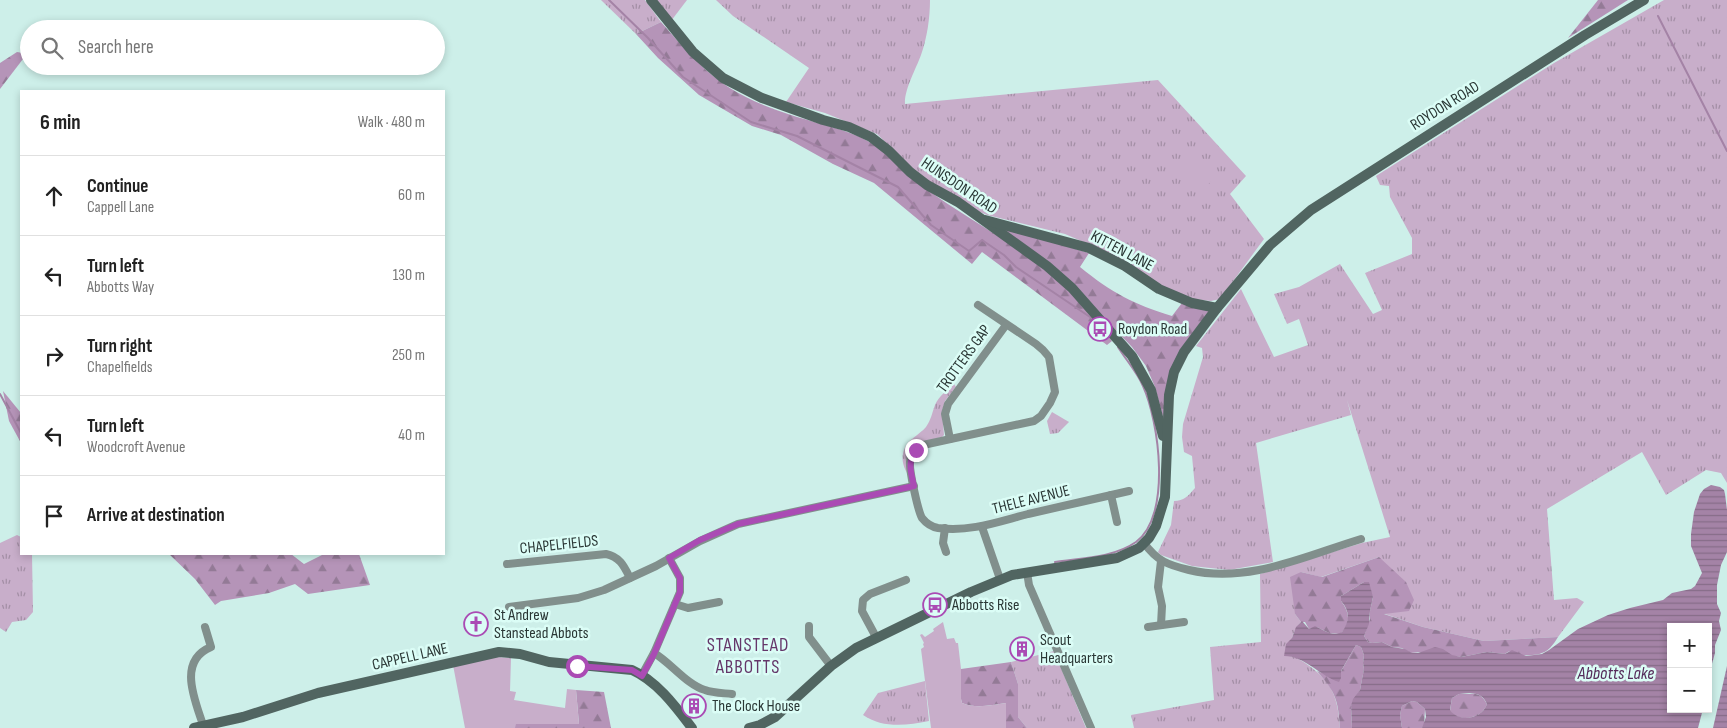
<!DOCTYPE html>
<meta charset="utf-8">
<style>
:root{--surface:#fff;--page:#f6f6f6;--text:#222;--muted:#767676;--line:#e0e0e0}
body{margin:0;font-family:"Sofia Sans Condensed",sans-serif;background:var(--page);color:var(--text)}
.controls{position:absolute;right:15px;bottom:15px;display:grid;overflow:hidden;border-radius:0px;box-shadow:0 2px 8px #0003}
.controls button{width:45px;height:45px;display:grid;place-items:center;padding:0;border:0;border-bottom:1px solid var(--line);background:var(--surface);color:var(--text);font:25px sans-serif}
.stop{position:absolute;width:15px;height:15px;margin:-11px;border:4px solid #aa4bb4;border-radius:50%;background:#fff}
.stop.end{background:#aa4bb4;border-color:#fff;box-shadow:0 1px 5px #0008}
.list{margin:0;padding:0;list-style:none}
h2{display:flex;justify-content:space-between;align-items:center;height:65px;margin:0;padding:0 20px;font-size:21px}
h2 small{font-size:16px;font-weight:400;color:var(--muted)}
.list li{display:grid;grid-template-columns:32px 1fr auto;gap:15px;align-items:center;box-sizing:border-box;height:80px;padding:0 20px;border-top:1px solid var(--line)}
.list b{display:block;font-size:19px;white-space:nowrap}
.list p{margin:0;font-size:16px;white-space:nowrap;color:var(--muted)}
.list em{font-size:16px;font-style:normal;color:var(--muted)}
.icon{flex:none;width:28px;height:28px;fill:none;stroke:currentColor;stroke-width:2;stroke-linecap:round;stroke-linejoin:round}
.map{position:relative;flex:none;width:1727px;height:728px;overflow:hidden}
.search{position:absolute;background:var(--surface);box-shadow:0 2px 8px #0003;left:20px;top:20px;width:425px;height:55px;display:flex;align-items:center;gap:12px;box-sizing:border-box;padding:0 18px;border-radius:28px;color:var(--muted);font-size:19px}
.panel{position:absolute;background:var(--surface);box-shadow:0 2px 8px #0003;left:20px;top:90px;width:425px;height:465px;border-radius:0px}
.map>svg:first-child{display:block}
.grass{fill:url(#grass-tufts)}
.forest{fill:url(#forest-firs)}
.garden{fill:#c8aeca}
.water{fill:url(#water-rules);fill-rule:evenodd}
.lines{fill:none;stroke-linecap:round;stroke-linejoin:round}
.stream{stroke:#a483a6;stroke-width:2}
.street{stroke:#818f8c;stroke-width:8}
.secondary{stroke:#516561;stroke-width:10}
.route{stroke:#aa4bb4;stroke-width:6}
.labels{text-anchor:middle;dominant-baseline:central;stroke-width:5;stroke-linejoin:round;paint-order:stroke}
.street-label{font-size:16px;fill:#2a3735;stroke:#dbfdf6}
.poi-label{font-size:16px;fill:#2a3735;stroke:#dbfdf6;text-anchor:start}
.water-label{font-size:18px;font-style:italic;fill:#552b5a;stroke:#dbfdf6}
.quarter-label{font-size:19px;letter-spacing:1px;fill:#65376a;stroke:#dbfdf6}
</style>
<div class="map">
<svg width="1727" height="728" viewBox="0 0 1727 728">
<defs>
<pattern id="grass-tufts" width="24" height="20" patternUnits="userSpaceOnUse" patternTransform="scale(1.25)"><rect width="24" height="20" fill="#c8aeca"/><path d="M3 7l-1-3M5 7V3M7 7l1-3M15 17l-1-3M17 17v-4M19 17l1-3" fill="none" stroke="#a38ea5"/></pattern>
<pattern id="forest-firs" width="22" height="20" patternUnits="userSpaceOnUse" patternTransform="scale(1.25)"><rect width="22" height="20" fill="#b594b8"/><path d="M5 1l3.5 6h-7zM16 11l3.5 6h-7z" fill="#937a96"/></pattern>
<pattern id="water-rules" width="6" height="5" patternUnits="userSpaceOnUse" patternTransform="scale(1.25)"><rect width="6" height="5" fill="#a483a6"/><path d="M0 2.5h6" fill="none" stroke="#866c88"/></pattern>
</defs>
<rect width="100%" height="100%" fill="#cdefe9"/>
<g class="grass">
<polygon points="601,0 645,0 661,22 636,34"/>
<polygon points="656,0 687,0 671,21"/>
<path d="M716,0H930C930,18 927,38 921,55C916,69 904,90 905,104L1158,80L1246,176L1230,194L1264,239L1220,299L1211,301L1194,299L1173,293L1095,247L1065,234L987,215L975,210L919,175L877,134L825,113L786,102L809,68L733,16Z"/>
<path d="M1664,0H1727V483L1721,473L1706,470L1666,495L1642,452L1547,509L1554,600L1577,598L1584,602L1558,637L1484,641L1423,627L1382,613L1379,557L1321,577L1301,572L1295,614L1301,622C1292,631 1290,644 1290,656C1297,657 1302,661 1308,665C1333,682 1338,699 1340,728H1134L1131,715L1214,700L1210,647L1261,642L1260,574L1362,543L1390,537L1347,400L1351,415L1256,443L1273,562L1229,570L1192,566L1161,555L1158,552L1171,525L1174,501C1184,501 1188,496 1195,488L1192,456L1184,452L1182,437L1183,424L1203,357L1202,348L1196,346L1241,289L1274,357L1308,345L1299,319L1287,324L1274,294L1299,287L1340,264L1373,314L1382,310L1365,273L1412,254V238L1390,197L1389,186L1380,185L1376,176L1554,63Z"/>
<path d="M954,384L956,387L945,401L942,411L944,435L942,437L923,442L907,473C903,466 901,458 904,450C907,440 919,435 926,427C931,420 932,413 935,405C939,396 947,390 954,384Z"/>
<polygon points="1052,412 1069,422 1058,433 1050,434 1047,421"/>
<polygon points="17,535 21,537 21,554 32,554 33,612 26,620 12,622 6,632 0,628 0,543"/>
<polygon points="1054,651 1086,728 1027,728 1018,717 1018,684 1011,662"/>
<path d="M925,681L929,721C905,726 882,728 863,715L878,693Z"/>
</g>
<g class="forest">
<polygon points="1598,0 1628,0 1568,38"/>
<path d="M661,22C673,35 684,49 697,61C721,87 754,103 788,114C812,122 837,127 860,137C884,148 901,170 922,186C971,222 1027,249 1071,291C1086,306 1099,324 1112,341L1107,345L982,252L972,264L874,183L833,164L781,135L752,126L699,95L658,58L636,34Z"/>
<polygon points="17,52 23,53 23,59 0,89 0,63"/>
<path d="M996,225L1089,253L1080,267C1112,293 1133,304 1172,316L1182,303L1212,309L1186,342L1164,421L1155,387L1146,366L1132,347L1105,319Z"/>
<polygon points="3,391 21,413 21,443 9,421"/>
<polygon points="169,554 291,554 304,564 324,554 359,554 370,585 308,594 295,584 269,593 221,601 215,605 195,579"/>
<path d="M1379,557L1406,582L1414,600L1409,611L1384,614L1423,627L1484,641L1558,637C1551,648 1547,654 1532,655C1528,655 1524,656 1520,655C1514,652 1511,649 1505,654L1487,652L1461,657L1422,652L1411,653L1402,648L1392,647L1382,642L1372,643L1368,642L1364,636L1370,619V611L1373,597L1364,582L1341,596V601C1350,612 1351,624 1340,634L1329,633L1317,627L1309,629L1305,622H1301L1295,614L1290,577L1301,572L1322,577Z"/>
<path d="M1356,645L1361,647L1364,655L1363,663L1364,669L1360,690L1351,706L1352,728H1340C1338,699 1336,693 1317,671L1325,674L1340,673Z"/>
<path d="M1011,662L1018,684V717L1027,728H1006V703C992,705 976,709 962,703L961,699V669Z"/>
<polygon points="576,690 604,692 611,728 515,728 515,724 579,724"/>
<path d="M1459,694C1473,695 1479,689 1487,704C1482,719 1459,723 1450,711L1452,698Z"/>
<polygon points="1412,701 1417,702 1425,709 1424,726 1422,728 1402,728 1400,715 1402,706"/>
</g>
<g class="garden">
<polygon points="1190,154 1214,179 1203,189 1179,165"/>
<path d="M943,622L947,639L954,638L956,643H958L961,669V699L962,703C976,709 992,705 1006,703V728H931L921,649L924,647L923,644L924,643L920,635L922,634L925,637L934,631L933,629Z"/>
<polygon points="497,657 511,658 510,691 516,692 514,700 565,708 567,689 576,690 579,724 516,724 515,728 465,728 453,665"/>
</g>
<g class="water">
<path d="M1711,485L1720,487L1724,490L1725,494L1727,510V552L1721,565L1717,585V604L1721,613L1719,621L1721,630L1715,645V653L1708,678V627H1671V709H1703L1698,728H1422L1426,717L1425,709L1417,702L1412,701L1402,706L1400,715L1402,728H1352L1351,706L1353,699L1360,690L1364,669L1363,663L1364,655L1361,647L1356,645L1341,671V678L1339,682C1320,676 1305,656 1284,656L1286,644L1292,638L1296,627L1302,621L1309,629L1315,626C1324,630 1332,637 1342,632C1350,621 1350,611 1341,601V596L1364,582H1369L1373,597L1370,611L1369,624L1364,636L1368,642L1372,643L1382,642L1392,647L1405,649L1412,653H1418L1435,647L1443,649L1452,655L1461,657L1487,652L1505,654L1512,650L1526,656L1542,654L1549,650L1578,629L1608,615L1630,608L1663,600L1672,593L1691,589L1695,586L1702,573L1691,546V534L1694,512L1700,494L1704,489ZM1470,693C1480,694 1483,696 1487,704C1482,719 1459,723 1450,710L1452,698L1459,694Z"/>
<polygon points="1727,666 1727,728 1713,728"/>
</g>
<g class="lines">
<g class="stream">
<polyline points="609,0 648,38 683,77 751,122 797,136 898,187 931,225 969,251 982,240 1004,255 1016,267 1093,319"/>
<polyline points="1658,16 1727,151"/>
<polyline points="0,394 21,433"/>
<path d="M1055,562C1081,558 1113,558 1136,542C1172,516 1159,421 1143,386C1137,372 1126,360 1118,347"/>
</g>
<g class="street">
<path d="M978,305L1036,344L1043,350L1049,357L1055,392L1050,403L1041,416L1034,421L923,445C916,448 911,454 910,462C909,470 918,511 922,518C926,523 932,527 938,528C971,532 997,522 1028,514C1062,506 1095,499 1129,491"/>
<polyline points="950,439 945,414 948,404 1006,325"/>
<polyline points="1111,495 1117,522"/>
<polyline points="982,527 1000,579"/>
<polyline points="945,528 943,543 946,552"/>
<path d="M1144,543C1157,561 1168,565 1189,570C1248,584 1305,556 1361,539"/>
<polyline points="1161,561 1158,587 1162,606 1161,625"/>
<path d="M507,564L606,554C620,557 624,566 630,578"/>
<polyline points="1027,572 1029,585 1091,728"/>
<polyline points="675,604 688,608 719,602"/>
<polyline points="509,607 578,598 604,590 656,566 700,541 738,524 914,486"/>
<polyline points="809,626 809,637 831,666"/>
<polyline points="1148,627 1184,622"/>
<polyline points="876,637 862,611 863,600 870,594 906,580"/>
<path d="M654,653C671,663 687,685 705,690C713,693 723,693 732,694"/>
<polyline points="642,675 654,653 680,592 680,578 669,558"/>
<path d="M203,725C195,700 177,661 211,647L205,627"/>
</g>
<g class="secondary">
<polyline points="651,0 693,52 723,78 762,98 823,120 849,127 871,137 889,151 910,172 927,185 958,202 1047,266 1072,288 1132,356 1151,390 1163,436"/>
<polyline points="985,220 1089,248 1125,266 1159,289 1192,303 1217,308"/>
<path d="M194,728L243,717L318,693L499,652L520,654L549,662L632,670C657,681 676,707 692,728"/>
<polyline points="749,728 760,725 775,717 831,666 856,648 971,592 1012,575 1117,558 1139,548 1149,538 1156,526 1165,497 1169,395 1174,372 1184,352 1217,308 1270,245 1311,210 1585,35 1644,0"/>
</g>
</g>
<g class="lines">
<path class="route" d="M577,666L632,670L642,676L654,654L680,592V578L669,558L700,540L738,524L914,486C911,473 907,462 916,450"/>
</g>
<defs>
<g id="bus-ring" transform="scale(1.25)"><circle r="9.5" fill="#dbfdf6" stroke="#aa4bb4" stroke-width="1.5"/><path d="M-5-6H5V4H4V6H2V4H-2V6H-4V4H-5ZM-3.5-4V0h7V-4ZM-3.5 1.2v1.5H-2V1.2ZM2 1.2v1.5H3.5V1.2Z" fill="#aa4bb4"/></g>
<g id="church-ring" transform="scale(1.25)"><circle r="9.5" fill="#dbfdf6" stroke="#aa4bb4" stroke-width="1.5"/><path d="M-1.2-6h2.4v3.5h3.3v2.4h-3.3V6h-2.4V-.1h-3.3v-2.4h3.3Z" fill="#aa4bb4"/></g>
<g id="building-ring" transform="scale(1.25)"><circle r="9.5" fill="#dbfdf6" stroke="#aa4bb4" stroke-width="1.5"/><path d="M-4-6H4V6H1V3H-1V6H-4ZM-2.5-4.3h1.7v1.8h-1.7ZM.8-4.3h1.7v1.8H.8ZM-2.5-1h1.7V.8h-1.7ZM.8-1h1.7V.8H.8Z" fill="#aa4bb4"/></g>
</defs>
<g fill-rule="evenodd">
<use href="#bus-ring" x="1100" y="329"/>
<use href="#bus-ring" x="935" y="605"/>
<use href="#church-ring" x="476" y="624"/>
<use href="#building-ring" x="1022" y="649"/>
<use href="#building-ring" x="694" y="706"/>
</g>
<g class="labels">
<g class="street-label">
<text transform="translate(1445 106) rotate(-32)">ROYDON ROAD</text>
<text transform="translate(959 186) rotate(34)">HUNSDON ROAD</text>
<text transform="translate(1122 251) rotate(28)">KITTEN LANE</text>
<text transform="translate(964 359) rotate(-54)">TROTTERS GAP</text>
<text transform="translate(1031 500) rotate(-14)">THELE AVENUE</text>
<text transform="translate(559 545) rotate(-6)">CHAPELFIELDS</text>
<text transform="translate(410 657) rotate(-13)">CAPPELL LANE</text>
</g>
<g class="poi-label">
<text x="1118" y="329">Roydon Road</text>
<text x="952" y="605">Abbotts Rise</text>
<text x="494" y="615">St Andrew<tspan x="494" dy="18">Stanstead Abbots</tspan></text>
<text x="1040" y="640">Scout<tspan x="1040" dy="18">Headquarters</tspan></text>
<text x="712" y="706">The Clock House</text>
</g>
<g class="water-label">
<text x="1616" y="673">Abbotts Lake</text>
</g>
<g class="quarter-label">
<text x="748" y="645">STANSTEAD<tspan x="748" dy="22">ABBOTTS</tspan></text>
</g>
</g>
</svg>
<div class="controls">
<button>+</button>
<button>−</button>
</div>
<div class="stop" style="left:577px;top:666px"></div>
<div class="stop end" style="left:916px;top:450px"></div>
<div class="search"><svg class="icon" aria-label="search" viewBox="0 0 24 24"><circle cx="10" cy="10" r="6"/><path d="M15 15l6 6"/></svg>Search here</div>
<section class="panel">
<h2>6 min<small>Walk · 480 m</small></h2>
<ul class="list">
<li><svg class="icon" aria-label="ahead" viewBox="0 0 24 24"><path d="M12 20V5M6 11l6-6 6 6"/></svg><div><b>Continue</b><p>Cappell Lane</p></div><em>60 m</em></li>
<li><svg class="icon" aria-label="left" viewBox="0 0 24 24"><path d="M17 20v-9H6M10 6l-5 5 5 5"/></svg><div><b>Turn left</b><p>Abbotts Way</p></div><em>130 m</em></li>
<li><svg class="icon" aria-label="right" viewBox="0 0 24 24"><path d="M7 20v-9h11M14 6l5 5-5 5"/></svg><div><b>Turn right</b><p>Chapelfields</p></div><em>250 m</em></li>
<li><svg class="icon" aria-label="left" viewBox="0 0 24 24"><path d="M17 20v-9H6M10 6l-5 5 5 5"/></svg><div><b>Turn left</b><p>Woodcroft Avenue</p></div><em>40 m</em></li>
<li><svg class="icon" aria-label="arrive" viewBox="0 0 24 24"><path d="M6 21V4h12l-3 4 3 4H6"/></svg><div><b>Arrive at destination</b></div></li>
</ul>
</section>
</div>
